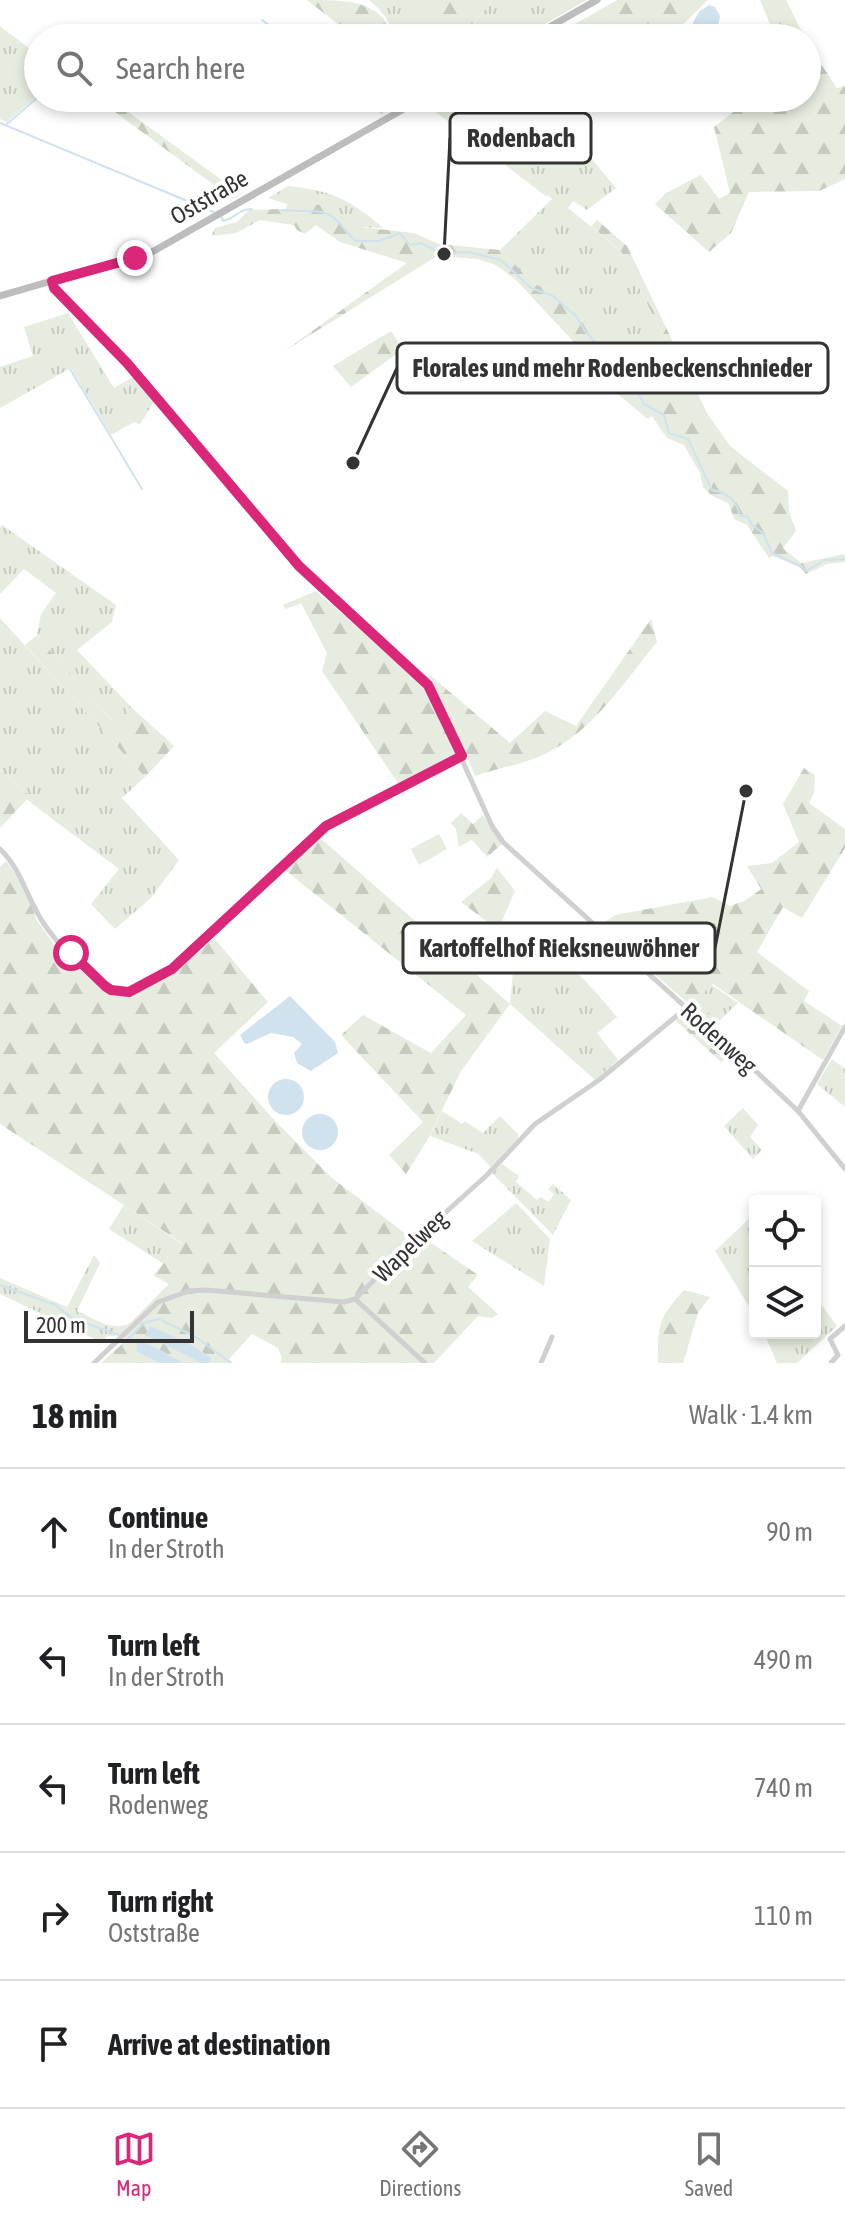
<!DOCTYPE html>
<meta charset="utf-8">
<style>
:root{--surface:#fff;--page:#f2f2f2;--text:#202124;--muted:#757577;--line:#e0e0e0;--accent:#db2777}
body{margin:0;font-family:"Asap Condensed",sans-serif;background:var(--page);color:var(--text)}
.controls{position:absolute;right:24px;bottom:24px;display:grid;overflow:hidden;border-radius:8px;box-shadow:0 4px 12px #0003}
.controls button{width:72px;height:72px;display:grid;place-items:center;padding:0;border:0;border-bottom:2px solid var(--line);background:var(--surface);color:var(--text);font:40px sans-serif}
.scale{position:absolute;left:24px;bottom:20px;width:170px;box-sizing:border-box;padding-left:8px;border:4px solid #333;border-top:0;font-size:22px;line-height:28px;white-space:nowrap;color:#333;-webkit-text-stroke:6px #fff;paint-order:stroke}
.stop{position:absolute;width:24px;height:24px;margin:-18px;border:6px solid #db2777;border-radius:50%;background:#fff}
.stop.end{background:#db2777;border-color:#fff;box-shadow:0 2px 8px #0008}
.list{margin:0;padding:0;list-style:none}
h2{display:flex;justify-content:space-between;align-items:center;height:104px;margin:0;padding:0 32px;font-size:34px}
h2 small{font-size:26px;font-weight:400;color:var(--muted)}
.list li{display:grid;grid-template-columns:52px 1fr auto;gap:24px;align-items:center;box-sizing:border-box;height:128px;padding:0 32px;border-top:2px solid var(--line)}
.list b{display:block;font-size:30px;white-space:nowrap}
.list p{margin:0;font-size:26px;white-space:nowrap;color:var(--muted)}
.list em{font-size:26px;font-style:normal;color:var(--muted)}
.icon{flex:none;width:44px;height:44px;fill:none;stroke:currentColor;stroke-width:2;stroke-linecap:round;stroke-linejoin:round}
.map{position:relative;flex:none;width:845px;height:1363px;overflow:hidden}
.search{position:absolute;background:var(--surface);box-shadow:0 4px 12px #0003;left:24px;right:24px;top:24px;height:88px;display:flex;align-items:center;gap:20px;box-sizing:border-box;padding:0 28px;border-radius:44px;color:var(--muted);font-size:30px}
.sheet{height:744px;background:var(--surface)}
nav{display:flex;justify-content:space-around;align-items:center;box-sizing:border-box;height:112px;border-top:2px solid var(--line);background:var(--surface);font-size:22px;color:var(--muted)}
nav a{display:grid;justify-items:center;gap:4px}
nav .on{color:var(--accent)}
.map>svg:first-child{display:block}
.grass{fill:url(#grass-tufts)}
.forest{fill:url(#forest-firs)}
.garden{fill:#e6ecdf}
.water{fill:#cfe2ee}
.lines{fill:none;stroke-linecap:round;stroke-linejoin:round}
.stream{stroke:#cfe2ee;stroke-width:2}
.street{stroke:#d0d0d0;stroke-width:5}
.secondary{stroke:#bdbdbd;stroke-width:7}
.route{stroke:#db2777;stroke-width:10}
.labels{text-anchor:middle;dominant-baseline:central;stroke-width:8;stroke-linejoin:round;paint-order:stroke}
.street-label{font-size:24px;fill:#333;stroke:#fff}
.leader{fill:none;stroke:#333;stroke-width:3}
.callout-dot{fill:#333;stroke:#fff;stroke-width:3}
.callout{fill:#fff;stroke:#333;stroke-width:3}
.callout-label{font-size:26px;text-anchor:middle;font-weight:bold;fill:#333}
</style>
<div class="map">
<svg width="845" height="1363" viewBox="0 0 845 1363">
<defs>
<pattern id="grass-tufts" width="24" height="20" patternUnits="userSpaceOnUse" patternTransform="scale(2)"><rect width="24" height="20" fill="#e6ecdf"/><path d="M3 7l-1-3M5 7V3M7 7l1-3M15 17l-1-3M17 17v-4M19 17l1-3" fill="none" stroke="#c6cbc0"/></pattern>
<pattern id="forest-firs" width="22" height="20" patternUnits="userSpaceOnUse" patternTransform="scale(2)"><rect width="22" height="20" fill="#e6ecdf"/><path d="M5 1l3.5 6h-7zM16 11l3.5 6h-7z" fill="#c6cbc0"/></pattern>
</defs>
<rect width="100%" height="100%" fill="#fff"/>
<g class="grass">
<path d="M369,0H418L465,38H394C390,21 383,11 369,0Z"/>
<polygon points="492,0 587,0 520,38 474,38 467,33"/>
<polygon points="598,11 621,38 550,38"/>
<polygon points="0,26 38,55 38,95 7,122 0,119"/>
<path d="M441,98C486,98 528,100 572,110L567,148L578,157L591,158L616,188L587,210L573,201L568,208L621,251L678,366L651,383L552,288L536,285L500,250L552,199L548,195L551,191L433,103Z"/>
<path d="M288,186C333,191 349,199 383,228L360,227L329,207L288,208L287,204L268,198Z"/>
<polygon points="68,313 114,388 133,377 154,402 140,424 134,422 111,435 71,368 0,408 0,367 33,356 24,327"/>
<polygon points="2,525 116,605 112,622 77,650 131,707 115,724 37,635 41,614 56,593 24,569 0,594 0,528"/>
<polygon points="0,618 145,777 122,798 179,860 151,898 115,929 91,904 119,869 26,799 29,795 0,769"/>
<path d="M535,942C561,951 599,995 617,1017L597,1033L618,1060L595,1080L510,1004L514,961Z"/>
<polygon points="712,985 738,1003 718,1022 695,1000"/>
<polygon points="832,1059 845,1069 845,1107 817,1084"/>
<polygon points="743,1108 758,1125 750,1137 762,1150 753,1159 724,1126"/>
<polygon points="442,1111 462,1124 465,1121 483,1133 500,1116 518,1134 518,1138 491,1167 478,1154 430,1136"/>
<polygon points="502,1164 519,1176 516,1182 537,1200 541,1197 549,1202 554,1194 548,1189 553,1184 571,1200 553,1235 492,1173"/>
<polygon points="516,1203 550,1239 544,1286 472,1241"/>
<polygon points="124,1205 182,1244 164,1264 109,1229"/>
<polygon points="755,1213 755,1316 715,1251"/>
<path d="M94,1255L100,1263L77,1311C96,1319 117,1336 134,1319C127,1331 122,1337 108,1336L101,1342L0,1294V1278L67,1307Z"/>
<polygon points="815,1283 821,1304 837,1326 797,1363 777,1363 764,1333 815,1333"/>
</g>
<g class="forest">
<path d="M307,0C349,0 381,0 394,38H356Z"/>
<polygon points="418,0 492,0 463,37"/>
<polygon points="617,0 708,0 669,38 621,38 598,11"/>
<polygon points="760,0 786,0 805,38 747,38 770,24"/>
<polygon points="807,43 837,88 845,86 845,179 819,191 749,192 731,233 709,252 655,204 666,193 701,175 719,199 730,193 714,127 741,106 737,98 807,98"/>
<polygon points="96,98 109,98 241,194 233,199"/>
<polygon points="433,103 551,191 547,197 428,106"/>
<polygon points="292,199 329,207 360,227 414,233 439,244 500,250 536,285 552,288 652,383 678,366 621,251 591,226 597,220 627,246 707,413 730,446 788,491 789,511 796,531 783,548 801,563 845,554 845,562 827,564 806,574 801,568 773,556 769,558 747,525 734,519 729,504 711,495 703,487 700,473 684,445 667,438 652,416 648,419 621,397 597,367 516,280 496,265 477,259 437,256 283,352 407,263 340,242 316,225 305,234 297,230 294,225 260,220 236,233 211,236 215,228 237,222 249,210 285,209"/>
<polygon points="391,331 403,349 351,387 333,366"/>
<path d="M316,591L408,672L431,676L510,743L545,711L576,726L651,619L657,642C624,682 595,729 547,753C526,764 498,768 475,776L465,752L400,786L322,671L327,653L301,603L285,609L283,605Z"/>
<polygon points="37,635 114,723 131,707 174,746 145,777 25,645"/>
<polygon points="804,768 815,775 814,793 809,803 845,829 845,848 802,918 783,907 757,952 809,991 804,1001 842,1026 823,1060 713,984 696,1000 718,1022 714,1026 602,928 602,924 615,915 713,897 730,906 746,900 761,889 747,866 772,863 799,842 783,804"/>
<polygon points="0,769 30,796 0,828"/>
<polygon points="461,813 473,824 483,815 502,844 487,857 472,840 459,847 456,829 451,823"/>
<polygon points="319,837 510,1004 461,1071 428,1139 406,1174 389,1155 423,1122 341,1035 363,1015 431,1053 466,1015 285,870"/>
<polygon points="6,861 26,889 37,921 62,955 90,974 100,989 129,995 175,973 214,938 268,1002 214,1053 275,1121 332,1178 406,1234 407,1243 413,1247 424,1238 478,1275 468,1287 498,1314 492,1318 478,1316 434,1363 280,1363 282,1358 278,1348 252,1334 229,1359 233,1363 210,1363 211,1358 187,1342 150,1326 146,1335 201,1363 184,1363 141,1340 137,1352 159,1363 101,1363 121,1345 134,1319 169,1284 153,1275 182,1243 0,1124 0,867"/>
<polygon points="497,868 515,891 498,930 461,902 491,878"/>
<polygon points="684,1013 731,1054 721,1062 675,1020"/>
<path d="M684,1290L710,1297L698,1313L683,1363H658C658,1324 658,1319 684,1290Z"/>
</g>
<polygon class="garden" points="439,834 447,849 419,865 411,849"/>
<g class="water">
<polygon points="709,5 715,7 720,16 716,38 701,38 694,29 693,22 700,11"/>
<polygon points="290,996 335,1042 338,1053 311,1071 297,1063 294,1053 302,1044 293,1037 271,1033 247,1044 244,1043 240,1035"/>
<circle cx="286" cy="1097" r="18"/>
<circle cx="320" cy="1132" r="18"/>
<polygon points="150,1326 187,1342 211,1358 210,1363 201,1363 145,1335"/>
<polygon points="141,1340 143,1341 184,1363 159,1363 137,1352 136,1345"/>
</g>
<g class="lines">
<g class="stream">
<polyline points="262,20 286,38"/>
<polyline points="363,98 382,113"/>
<polyline points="426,102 434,98"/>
<polyline points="0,123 216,213"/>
<polyline points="6,125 38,97"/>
<path d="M282,210C296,212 322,208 333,217C342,224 347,234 356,241H379L400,233L410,245L421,243L440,253L468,252L501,260L531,288L553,296L576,316L585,331L607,355L626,386L639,395L644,404L664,415L669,433L688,439L712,490C729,493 735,499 740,515L748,517L752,525L763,533L772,553L803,567L806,571L825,560L845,559"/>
<path d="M221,217L223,221C235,219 238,209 252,209"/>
<polyline points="70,369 142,489"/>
<polyline points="0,1285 55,1305 78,1323 85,1323 119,1335"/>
<polyline points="126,1341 144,1323 159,1319 196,1337 231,1363"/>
</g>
<g class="street">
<polyline points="52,281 57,293 127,363 299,566 428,685 492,826 503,842 743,1059 798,1111 845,1169"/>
<path d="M0,849C22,870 27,899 44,924C59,946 83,969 105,986L111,990L129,992L172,969L326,826L462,756"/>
<polyline points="798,1111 845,1027"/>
<polyline points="355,1299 425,1363"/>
<polyline points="94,1363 158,1302 189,1291 206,1290 344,1302 355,1299 416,1239 487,1175 535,1124 599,1080 685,1009"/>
<polyline points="541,1363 552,1337"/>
<polyline points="831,1363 838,1355 830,1339 845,1326"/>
</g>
<g class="secondary">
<polyline points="530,38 597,0"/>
<polyline points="0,296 152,252 423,98"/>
</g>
</g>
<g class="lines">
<polyline class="route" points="71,953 105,986 111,990 129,992 172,969 326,826 462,756 428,685 299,566 127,363 54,288 52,281 135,258"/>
</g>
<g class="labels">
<g class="street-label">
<text transform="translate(209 197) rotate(-30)">Oststraße</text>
<text transform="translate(719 1038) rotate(42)">Rodenweg</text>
<text transform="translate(410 1246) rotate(-44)">Wapelweg</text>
</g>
</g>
<path class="leader" d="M444 254L450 138M353 463L397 368M746 791L715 948"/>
<g class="callout-dot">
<circle cx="444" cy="254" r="8"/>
<circle cx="353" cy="463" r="8"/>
<circle cx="746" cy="791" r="8"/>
</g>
<g class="callout">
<rect x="450" y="113" width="141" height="50" rx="8"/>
<rect x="397" y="343" width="431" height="50" rx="8"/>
<rect x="403" y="923" width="312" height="50" rx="8"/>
</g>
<g class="callout-label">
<text x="521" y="147">Rodenbach</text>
<text x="612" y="377">Florales und mehr Rodenbeckenschnieder</text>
<text x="559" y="957">Kartoffelhof Rieksneuwöhner</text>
</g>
</svg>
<div class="controls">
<button><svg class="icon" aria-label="locate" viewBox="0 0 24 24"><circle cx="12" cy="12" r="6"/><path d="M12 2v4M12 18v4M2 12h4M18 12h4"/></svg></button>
<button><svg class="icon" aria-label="layers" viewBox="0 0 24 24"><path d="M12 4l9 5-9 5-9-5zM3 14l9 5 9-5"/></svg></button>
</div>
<div class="scale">200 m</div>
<div class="stop" style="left:71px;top:953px"></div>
<div class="stop end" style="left:135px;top:258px"></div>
<div class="search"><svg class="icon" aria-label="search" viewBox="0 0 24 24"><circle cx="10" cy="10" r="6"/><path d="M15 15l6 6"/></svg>Search here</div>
</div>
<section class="sheet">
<h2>18 min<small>Walk · 1.4 km</small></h2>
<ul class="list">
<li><svg class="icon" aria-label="ahead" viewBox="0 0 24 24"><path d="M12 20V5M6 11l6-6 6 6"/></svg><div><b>Continue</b><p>In der Stroth</p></div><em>90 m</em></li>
<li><svg class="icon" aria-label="left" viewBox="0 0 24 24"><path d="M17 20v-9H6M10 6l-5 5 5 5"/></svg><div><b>Turn left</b><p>In der Stroth</p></div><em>490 m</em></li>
<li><svg class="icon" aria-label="left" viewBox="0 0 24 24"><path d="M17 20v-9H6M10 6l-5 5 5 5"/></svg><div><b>Turn left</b><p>Rodenweg</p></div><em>740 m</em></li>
<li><svg class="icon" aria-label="right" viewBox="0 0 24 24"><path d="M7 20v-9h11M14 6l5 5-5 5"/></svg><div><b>Turn right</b><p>Oststraße</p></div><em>110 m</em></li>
<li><svg class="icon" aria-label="arrive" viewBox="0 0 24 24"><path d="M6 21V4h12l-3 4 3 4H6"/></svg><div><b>Arrive at destination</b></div></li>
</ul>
</section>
<nav>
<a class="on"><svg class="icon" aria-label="map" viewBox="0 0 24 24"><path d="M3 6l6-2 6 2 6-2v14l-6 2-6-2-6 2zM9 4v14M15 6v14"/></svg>Map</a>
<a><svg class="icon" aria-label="directions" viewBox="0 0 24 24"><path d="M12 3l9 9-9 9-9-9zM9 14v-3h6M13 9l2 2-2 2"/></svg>Directions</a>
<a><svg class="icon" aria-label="saved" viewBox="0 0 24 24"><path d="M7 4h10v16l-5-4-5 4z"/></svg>Saved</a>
</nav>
